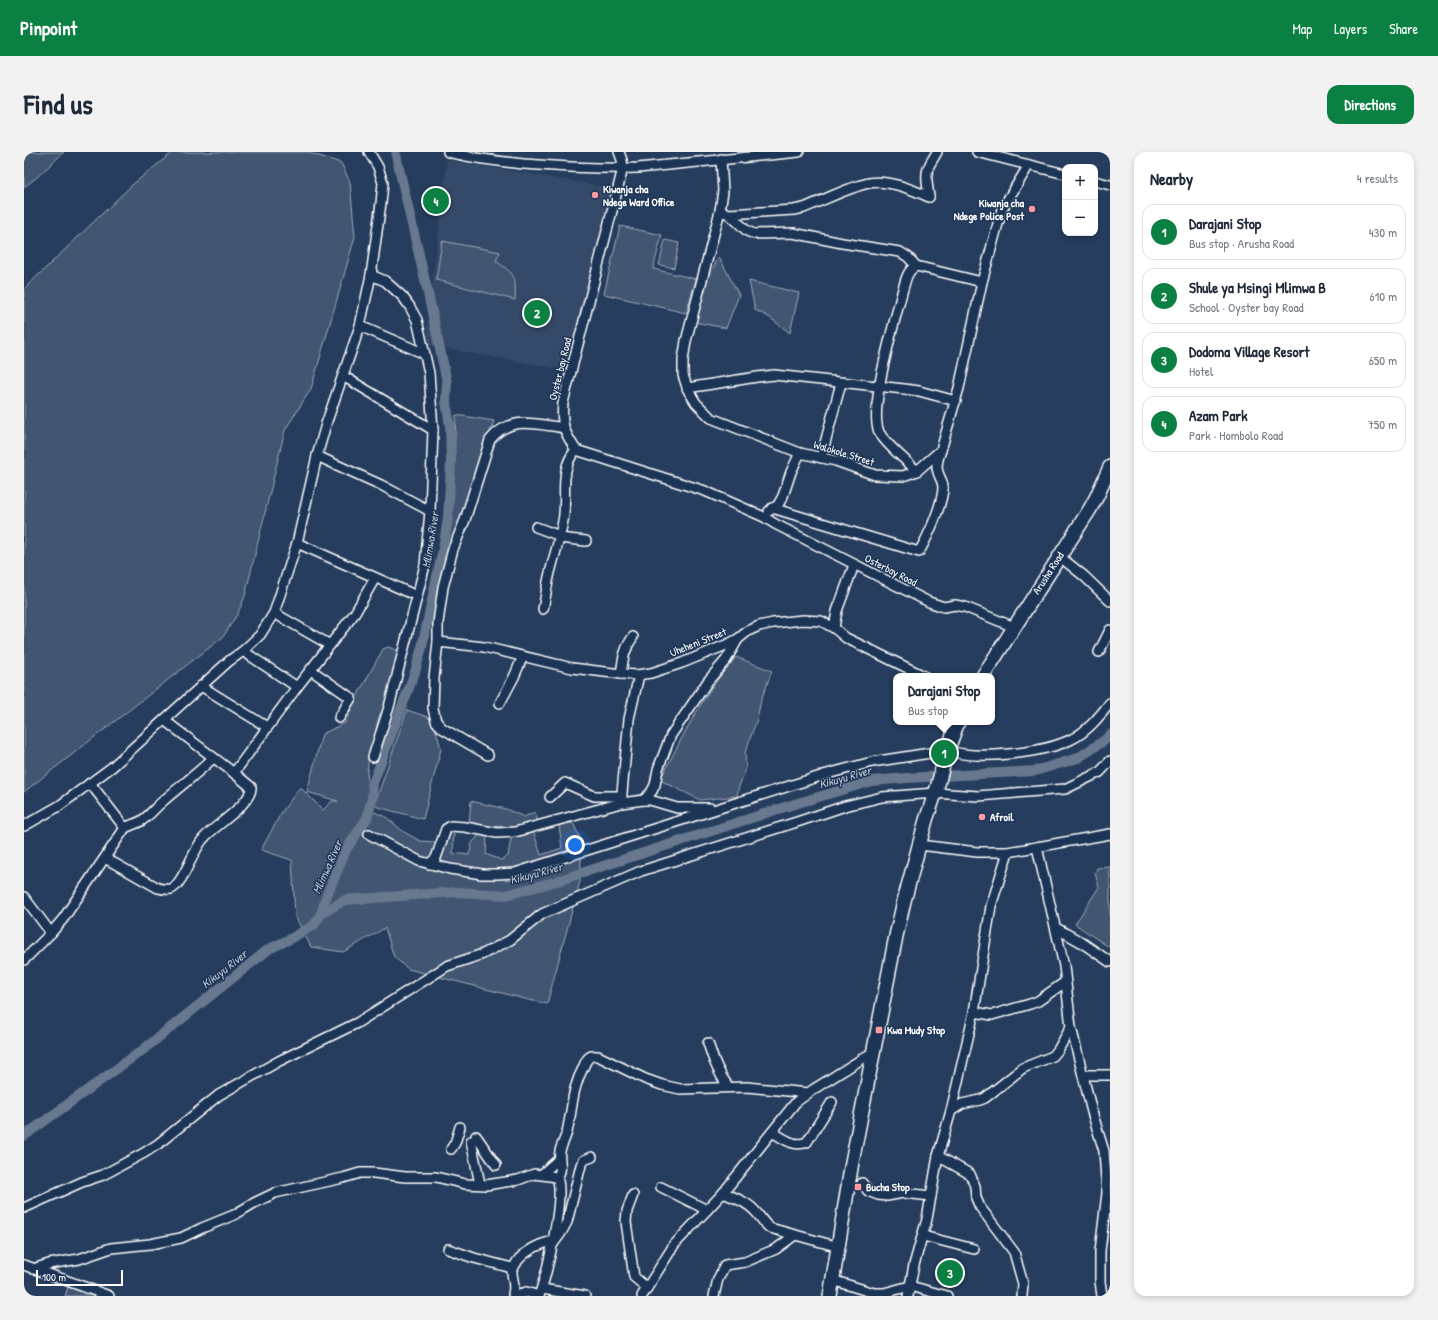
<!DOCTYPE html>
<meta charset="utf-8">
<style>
:root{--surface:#fff;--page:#f2f2f3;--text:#1f2937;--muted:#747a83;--line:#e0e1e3;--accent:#0b8043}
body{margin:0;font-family:"Patrick Hand",sans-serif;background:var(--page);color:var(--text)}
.controls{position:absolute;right:12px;top:12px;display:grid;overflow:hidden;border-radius:8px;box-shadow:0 2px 6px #0003}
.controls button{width:36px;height:36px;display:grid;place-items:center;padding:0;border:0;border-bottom:1px solid var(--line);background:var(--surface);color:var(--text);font:20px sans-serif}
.scale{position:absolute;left:12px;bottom:10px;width:87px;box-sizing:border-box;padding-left:4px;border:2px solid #fff;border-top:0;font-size:11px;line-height:14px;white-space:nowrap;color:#fff;-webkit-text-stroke:3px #1d3557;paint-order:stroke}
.you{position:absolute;left:551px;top:693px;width:14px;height:14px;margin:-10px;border:3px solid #fff;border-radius:50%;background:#1a73e8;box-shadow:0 0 0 6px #1a73e833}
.badge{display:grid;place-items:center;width:26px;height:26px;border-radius:50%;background:var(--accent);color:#fff;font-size:13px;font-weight:700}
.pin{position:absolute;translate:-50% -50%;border:2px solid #fff;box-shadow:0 1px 4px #0006}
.popup{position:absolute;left:869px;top:521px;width:102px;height:52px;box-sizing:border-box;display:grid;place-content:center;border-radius:8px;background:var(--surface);filter:drop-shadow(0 1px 3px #0005);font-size:13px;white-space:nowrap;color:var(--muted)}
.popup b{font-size:15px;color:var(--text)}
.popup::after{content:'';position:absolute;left:50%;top:100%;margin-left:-8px;border:8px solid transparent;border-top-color:var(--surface)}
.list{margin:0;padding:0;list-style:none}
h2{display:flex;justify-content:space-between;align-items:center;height:52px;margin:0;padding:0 16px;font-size:17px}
h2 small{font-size:13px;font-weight:400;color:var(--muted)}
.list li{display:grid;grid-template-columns:26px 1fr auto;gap:12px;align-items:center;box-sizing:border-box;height:56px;margin:0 8px 8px;padding:0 8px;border:1px solid var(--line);border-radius:12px}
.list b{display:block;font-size:15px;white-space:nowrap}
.list p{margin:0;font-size:13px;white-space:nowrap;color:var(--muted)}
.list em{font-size:13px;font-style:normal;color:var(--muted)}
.map{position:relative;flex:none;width:1086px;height:1144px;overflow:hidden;border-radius:12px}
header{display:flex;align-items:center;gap:24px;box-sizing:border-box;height:56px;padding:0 20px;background:var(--accent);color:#fff}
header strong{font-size:19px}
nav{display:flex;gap:22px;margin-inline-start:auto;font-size:14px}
.intro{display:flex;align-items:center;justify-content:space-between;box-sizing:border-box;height:96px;padding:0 24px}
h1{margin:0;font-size:28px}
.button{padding:10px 18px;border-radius:12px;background:var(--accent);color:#fff;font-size:14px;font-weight:700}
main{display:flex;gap:24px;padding:0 24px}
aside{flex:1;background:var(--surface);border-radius:12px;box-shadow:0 2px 6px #0003}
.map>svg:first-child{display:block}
.built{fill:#344a68}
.green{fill:#425672;stroke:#a0aab8}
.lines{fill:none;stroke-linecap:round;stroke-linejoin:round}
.river{stroke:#67788e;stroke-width:10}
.minor-casing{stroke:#fff;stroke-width:12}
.highway-casing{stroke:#fff;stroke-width:16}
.minor{stroke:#1d3557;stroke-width:9}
.highway{stroke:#1d3557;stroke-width:13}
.poi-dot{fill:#ff9aa2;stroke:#1d3557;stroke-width:1.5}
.labels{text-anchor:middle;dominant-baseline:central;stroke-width:3;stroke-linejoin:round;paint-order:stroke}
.poi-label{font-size:11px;font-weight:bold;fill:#fff;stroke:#1d3557;text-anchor:start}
.street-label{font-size:11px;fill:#fff;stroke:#1d3557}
.water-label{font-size:12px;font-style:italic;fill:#bbc2cc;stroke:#1d3557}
</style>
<header>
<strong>Pinpoint</strong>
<nav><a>Map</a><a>Layers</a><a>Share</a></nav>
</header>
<div class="intro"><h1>Find us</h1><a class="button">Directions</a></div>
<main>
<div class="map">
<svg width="1086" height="1144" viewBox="0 0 1086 1144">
<rect width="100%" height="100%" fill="#263d5e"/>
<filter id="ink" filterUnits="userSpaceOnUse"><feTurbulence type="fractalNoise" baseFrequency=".025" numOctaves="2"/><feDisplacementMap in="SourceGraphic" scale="8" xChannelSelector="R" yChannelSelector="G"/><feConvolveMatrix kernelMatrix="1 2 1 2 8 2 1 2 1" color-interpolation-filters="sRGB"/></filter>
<g filter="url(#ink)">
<polygon class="built" points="423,8 589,36 542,218 401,193"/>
<g class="green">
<polygon points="0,0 40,0 12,26 0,35"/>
<polygon points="149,0 283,0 317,11 326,30 331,85 287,237 261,278 221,444 214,461 199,485 0,640 0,137 108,33"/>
<polygon points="596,74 638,83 629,117 672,127 662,161 580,142"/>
<polygon points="641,88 655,91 650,116 635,113"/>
<path d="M418,89L476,100L472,109C492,123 492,124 491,148L412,128Z"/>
<polygon points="695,105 715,143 702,176 670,170 683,127"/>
<polygon points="725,129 775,141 766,181 745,165 731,158"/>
<polygon points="432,263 470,269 450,321 439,361 428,389 424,388 428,351"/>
<polygon points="364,495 376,499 362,555 356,562 353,572 351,587 345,602 343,620 345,641 341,656 362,665 380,680 396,689 410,690 430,680 429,701 445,703 448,691 455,683 463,685 462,702 477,708 484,704 487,686 510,681 517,703 538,696 535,673 549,671 558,690 556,729 523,852 501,847 384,817 370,805 361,776 319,800 287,795 271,764 268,708 237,698 257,661 276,635 299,658 308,649 314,649 283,640 298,582 321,571 332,546 359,497"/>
<path d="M712,505L748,519L737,548L733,567L721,601L722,617L715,634L713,644L676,648L636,628C658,586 679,541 712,505Z"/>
<polygon points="383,558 409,567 417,597 399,667 350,654"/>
<polygon points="447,649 482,657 500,665 511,660 514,670 496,675 461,674 445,671"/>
<polygon points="1086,715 1086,796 1051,772 1075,735 1071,721 1073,716"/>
<polygon points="44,1135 69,1144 41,1144"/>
</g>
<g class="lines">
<g class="river">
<polyline points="297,762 303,743 322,698 343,666 348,648 349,631 391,520 398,495 419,397 424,366 427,311 426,274 422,249 423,230 405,146 372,3"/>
<polyline points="0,984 120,897 245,797 266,787 290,773 297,762 321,748 432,740 482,743 533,729 764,654 848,629 883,626 1011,619 1054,606 1081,588 1086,583"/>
</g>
<g class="minor-casing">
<g id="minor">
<path d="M424,0C449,7 475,9 500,12C538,15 576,17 614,16L775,0"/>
<path d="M595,0L598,8L599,16L539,251C537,273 540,280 552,298L681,339L740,365L751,372L905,450L920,455L931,453L941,455L990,475"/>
<polyline points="953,0 1041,22"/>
<polyline points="697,7 699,39 696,59 662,189 659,208 659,223 664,238 672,251 687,266 776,301 812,309 851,323 879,324 893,319 917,298 935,236 958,130 978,57 1005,13"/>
<polyline points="1071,29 1086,33"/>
<path d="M905,45C904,34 900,22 906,12C908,8 911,4 913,0"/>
<path d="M696,59L705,62L770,58L780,56C800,48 825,35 845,31C864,27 888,37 905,45"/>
<polyline points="705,62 723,79 730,82 769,81 818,91 876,100 884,105 892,114"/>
<polyline points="347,123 361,129 379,145 386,155 393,168 405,221 409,278 406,359 401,413 365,555 349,605"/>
<polyline points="336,174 401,202"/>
<polyline points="319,224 409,278"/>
<polyline points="663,236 733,225 750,223 880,237 895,239 932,249"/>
<polyline points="293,304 357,333 406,359"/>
<polyline points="797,306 817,231"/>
<path d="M893,319C883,309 861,292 855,280C844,256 872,165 879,137C882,127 883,119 892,114L958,130"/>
<path d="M748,356L895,400C904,385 919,351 919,335C919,329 915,325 914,320C911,313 915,305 917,298"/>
<polyline points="745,359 754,353 759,344 767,320 776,301"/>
<polyline points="512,375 536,384"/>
<polyline points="535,386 562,389"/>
<polyline points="273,391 393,444"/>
<polyline points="1035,404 1060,424 1086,449"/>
<path d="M519,457C522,444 523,430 527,417C531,401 536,386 539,369C544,346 534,317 552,298"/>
<polyline points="250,461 306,493"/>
<polyline points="810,476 813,459 830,413"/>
<polyline points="414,490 460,495 548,516 597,522 613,523 627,521 658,511 702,493 714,487 724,479 735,474 749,471 779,468 797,469 810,476 822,486 900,524"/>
<polyline points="219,499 273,535"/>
<polyline points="1075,500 1086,478"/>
<polyline points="287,518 327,546 315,566"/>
<path d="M597,522C599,508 600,497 609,485"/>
<polyline points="177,534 243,575"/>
<polyline points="476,551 490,525 499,504"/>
<polyline points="140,568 210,621 273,535 331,461 351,426"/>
<path d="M923,598C952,609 1018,601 1046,588C1063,580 1075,565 1086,551"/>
<path d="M464,603L418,576L412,569L409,556L410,526L414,490V471L419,435L429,397L441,368L466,288C486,263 512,272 540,276"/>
<polyline points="66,631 101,676"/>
<polyline points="526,645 541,631 570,644 598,644"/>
<polyline points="620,648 628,639 631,633 634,617 647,583 684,529 702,508 714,487"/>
<polyline points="597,651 605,567 615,523"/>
<polyline points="0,674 35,654 88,615 205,509 219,499 236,483 250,461 273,391 293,304 302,272 336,174 347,123 357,51 359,31 354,15 345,0"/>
<polyline points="345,682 395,709 426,717 458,722 473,722 491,721 803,622 848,610 906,601 922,602"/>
<polyline points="896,693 953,700 984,700 1086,682"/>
<polyline points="1013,695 1040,814 1047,875 1068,960 1080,999 1083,1041 1076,1099 1076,1129 1078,1144"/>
<path d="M81,706L134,736C138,737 142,738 147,737C159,733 169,697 180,686C191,673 228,652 227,635L210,621"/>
<polyline points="405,712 412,706 422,677 427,674 441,675 473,681 491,680 597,651 620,648 626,648 653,656 686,656"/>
<polyline points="0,745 27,781"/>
<polyline points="1032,776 1057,790 1086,810"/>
<path d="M0,808L27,781L39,767L101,676C106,673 112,672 117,669C125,664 131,656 138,650C155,635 173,622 189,606"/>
<polyline points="950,860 968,863 1006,852 1014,849 1041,830"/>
<path d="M684,891C689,907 694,921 704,934"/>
<polyline points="1059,923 1086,923"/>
<polyline points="927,959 938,952 956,948 961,946 999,916 1029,904 1034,898 1047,875"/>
<path d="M748,980C759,986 770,996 783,990L808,950"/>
<polyline points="452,984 472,1013"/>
<polyline points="447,989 456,1032"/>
<polyline points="427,997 431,991 436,975"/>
<polyline points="914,1004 946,1022 951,1034 952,1046 956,1055 990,1100 999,1132 998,1144"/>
<polyline points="518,1022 535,1007"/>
<polyline points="838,1031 844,1039 854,1043 863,1044 879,1041 907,1044"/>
<polyline points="637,1035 683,1058"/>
<path d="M699,1041C710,1045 723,1050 731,1059C737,1065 739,1071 746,1076L815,1095"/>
<polyline points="609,1043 603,1059 602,1070 610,1125 623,1136"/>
<polyline points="0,1056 58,1030 79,1023 120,1001 134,992 195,943 255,909 333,871 423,814 459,802 486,788 518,762 617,719 773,670 821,654 858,645 911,641 954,644 1041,637 1076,620 1086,609"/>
<polyline points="899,1084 950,1097"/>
<polyline points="529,1092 537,1081 543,1070 557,1013 560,1008 568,1005"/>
<polyline points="424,1097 450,1106 488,1116"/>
<polyline points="0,1113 85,1144"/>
<path d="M9,1117L25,1112L55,1107L87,1096L126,1092L157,1086L178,1076L210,1063L230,1051L251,1041L319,1026L336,1021H350L381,1025H412L441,1032L462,1033L494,1028L510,1022L533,1025C540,1017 534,1009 536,999C538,991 543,984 544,975C549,953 548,937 559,916C561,911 563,905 568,904C569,904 573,904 574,904L621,927L638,933L656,937L723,935L784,941"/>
<polyline points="808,1128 850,1141 860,1141 886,1134 923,1144"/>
<polyline points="518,1137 561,1144"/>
<path d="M489,1142C492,1130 487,1127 488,1116C492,1114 492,1110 495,1107C504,1097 516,1092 528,1089"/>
<polyline points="492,1144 502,1140 515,1144"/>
<path d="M515,1144C523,1121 541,1046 533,1025"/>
<polyline points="618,1144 650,1093 699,1041 772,950 790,937 849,900"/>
<polyline points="690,1144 694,1127 701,1113 721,1110 752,1097 771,1083"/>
<polyline points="884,1144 890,1113 903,1067 914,1004 927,959 950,860 967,754 984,700"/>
</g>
</g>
<g class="highway-casing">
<g id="highway">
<polyline points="959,524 1066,357 1073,344 1086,315"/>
<polyline points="806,1144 828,1010 872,784 880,749 902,668 913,636 922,602 934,570"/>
</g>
</g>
<use href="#minor" class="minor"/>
<use href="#highway" class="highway"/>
</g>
</g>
<g class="poi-dot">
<circle cx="571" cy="43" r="4"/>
<circle cx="1008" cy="57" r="4"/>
<circle cx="958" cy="665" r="4"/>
<rect x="851" y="874" width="8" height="8" rx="2"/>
<rect x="830" y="1031" width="8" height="8" rx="2"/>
</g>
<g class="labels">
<g class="poi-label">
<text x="579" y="37">Kiwanja cha<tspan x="579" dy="13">Ndege Ward Office</tspan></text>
<text x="1000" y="51" text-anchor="end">Kiwanja cha<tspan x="1000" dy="13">Ndege Police Post</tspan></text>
<text x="966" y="665">Afroil</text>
<text x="863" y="878">Kwa Mudy Stop</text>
<text x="842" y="1035">Bucha Stop</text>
</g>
<g class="street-label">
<text transform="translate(536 217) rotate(-76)">Oyster bay Road</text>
<text transform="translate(820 301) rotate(17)">Walokole Street</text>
<text transform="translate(867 418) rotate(27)">Osterbay Road</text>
<text transform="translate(1024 421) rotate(-57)">Arusha Road</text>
<text transform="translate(674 490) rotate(-22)">Uheheni Street</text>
</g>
<g class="water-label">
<text transform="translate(406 388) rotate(-81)">Mlimwa River</text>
<text transform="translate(821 625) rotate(-16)">Kikuyu River</text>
<text transform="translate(303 715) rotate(-66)">Mlimwa River</text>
<text transform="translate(512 721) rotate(-15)">Kikuyu River</text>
<text transform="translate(200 817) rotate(-38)">Kikuyu River</text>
</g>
</g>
</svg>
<div class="controls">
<button>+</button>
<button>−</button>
</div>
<div class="scale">100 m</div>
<div class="you"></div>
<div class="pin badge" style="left:920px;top:601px">1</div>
<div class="popup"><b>Darajani Stop</b>Bus stop</div>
<div class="pin badge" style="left:513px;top:161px">2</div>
<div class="pin badge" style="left:926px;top:1121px">3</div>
<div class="pin badge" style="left:412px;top:49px">4</div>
</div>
<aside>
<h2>Nearby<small>4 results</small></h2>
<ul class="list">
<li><span class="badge">1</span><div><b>Darajani Stop</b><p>Bus stop · Arusha Road</p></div><em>430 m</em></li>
<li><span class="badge">2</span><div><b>Shule ya Msingi Mlimwa B</b><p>School · Oyster bay Road</p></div><em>610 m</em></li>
<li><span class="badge">3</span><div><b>Dodoma Village Resort</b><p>Hotel</p></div><em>650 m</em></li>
<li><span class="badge">4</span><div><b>Azam Park</b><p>Park · Hombolo Road</p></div><em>750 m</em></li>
</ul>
</aside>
</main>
